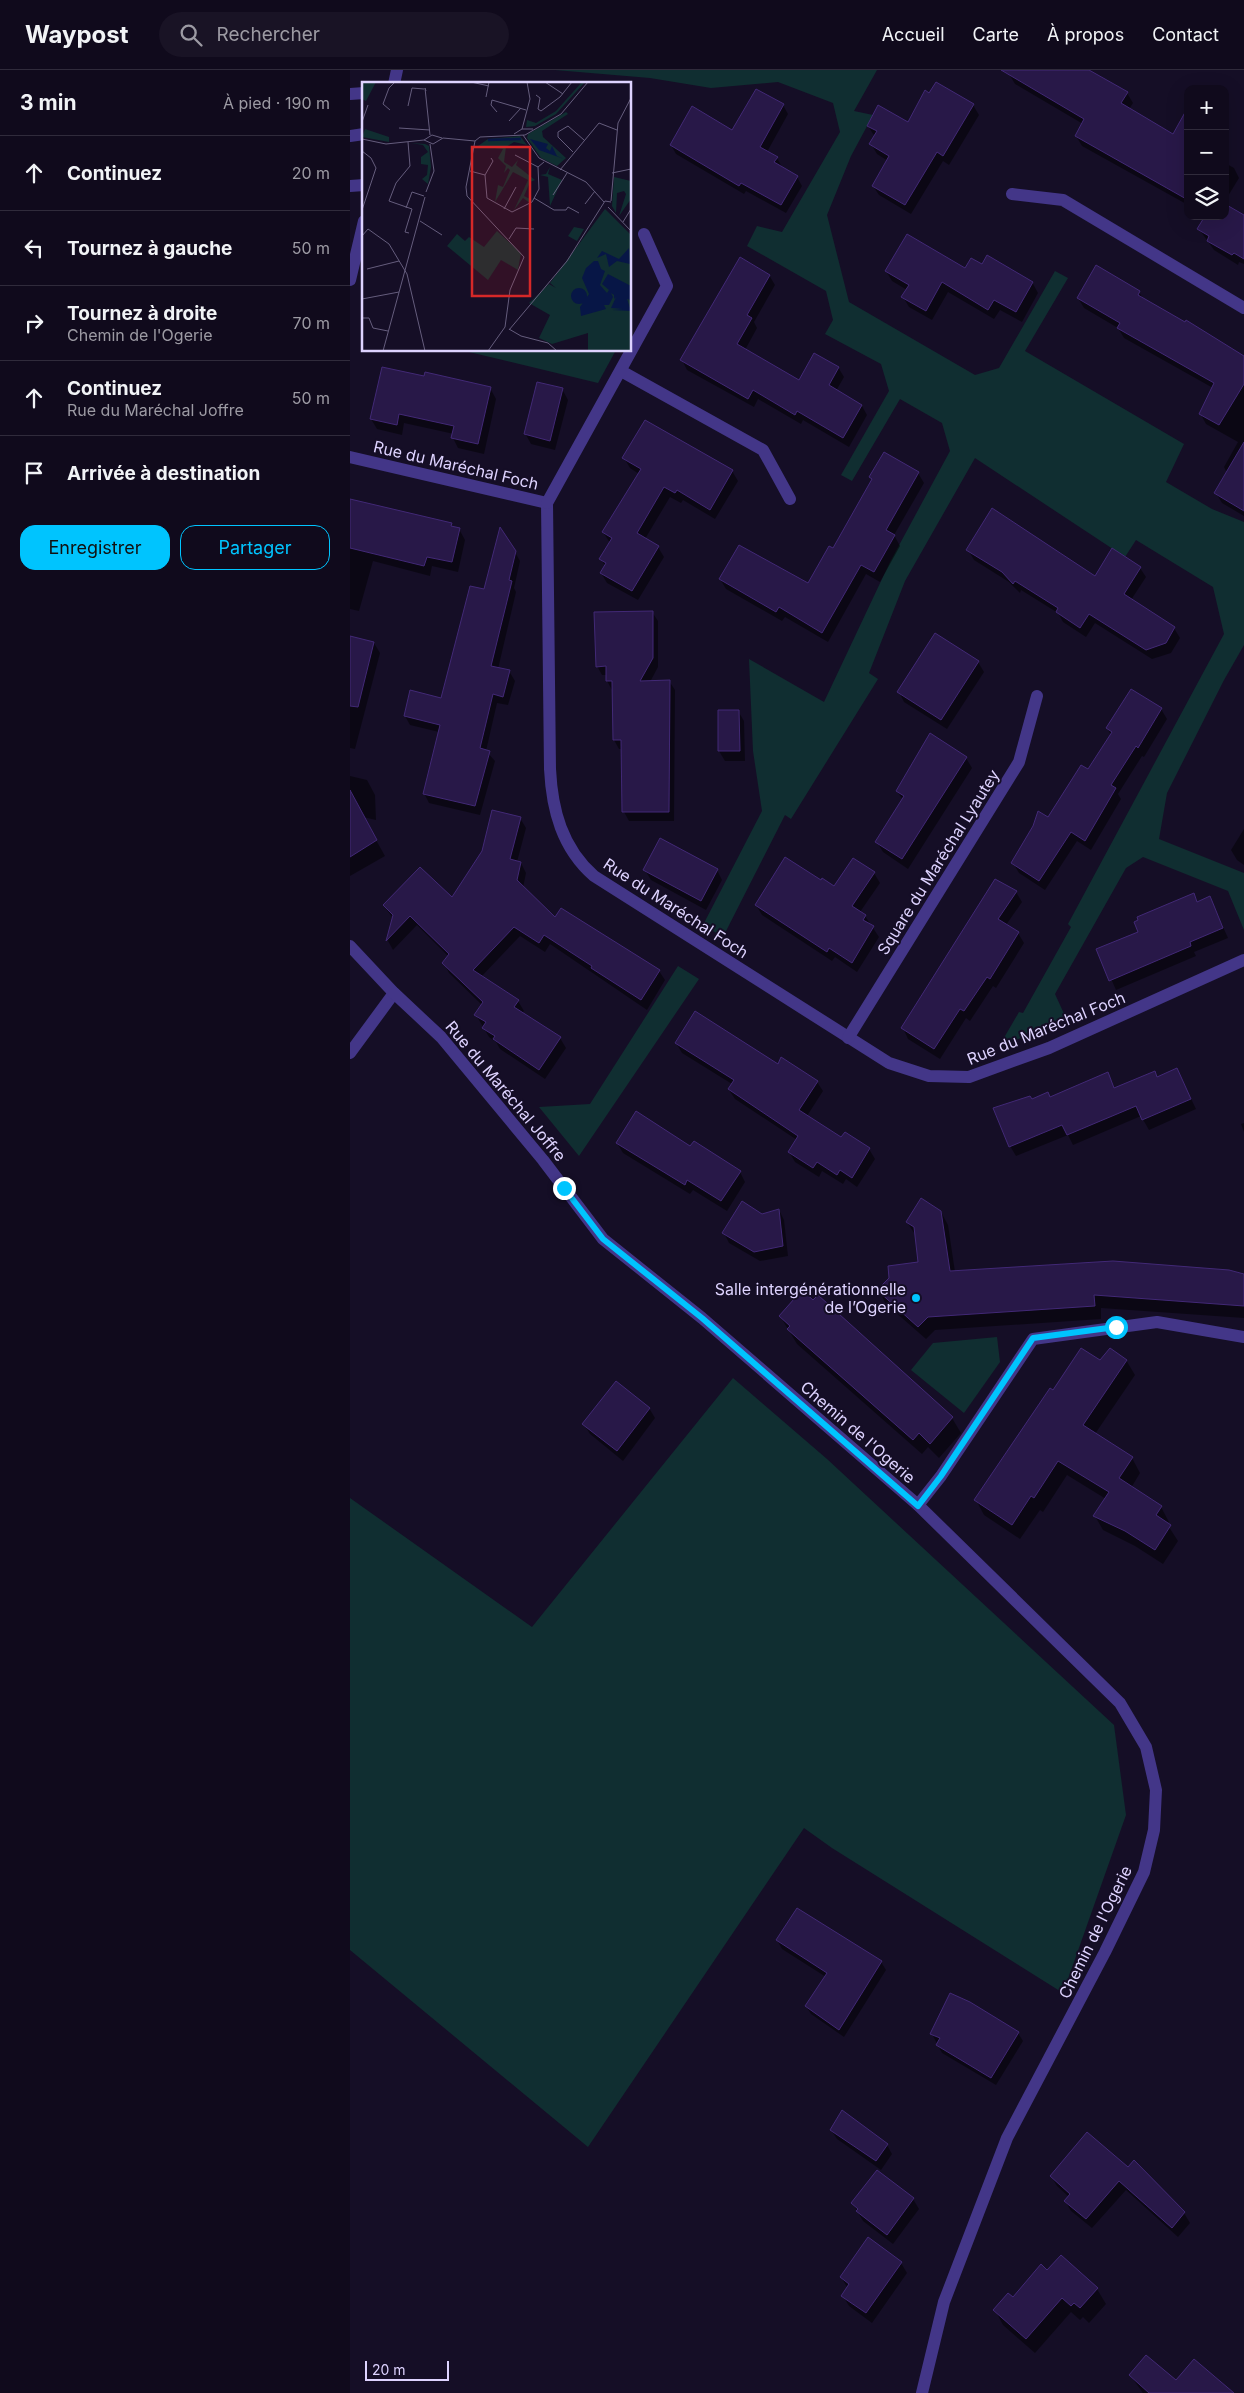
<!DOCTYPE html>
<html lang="fr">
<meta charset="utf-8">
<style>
:root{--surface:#100a1c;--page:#191325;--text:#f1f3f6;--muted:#9c9aa3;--line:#302b3b;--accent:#00c4fe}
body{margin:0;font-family:Inter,sans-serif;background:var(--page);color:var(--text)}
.controls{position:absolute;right:15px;top:15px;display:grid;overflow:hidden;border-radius:10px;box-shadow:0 5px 20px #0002}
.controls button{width:45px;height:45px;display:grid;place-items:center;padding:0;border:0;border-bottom:1px solid var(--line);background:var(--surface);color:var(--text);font:25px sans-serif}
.scale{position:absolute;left:15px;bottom:12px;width:84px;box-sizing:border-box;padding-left:5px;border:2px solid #ded3ff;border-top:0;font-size:14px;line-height:18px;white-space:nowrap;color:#ded3ff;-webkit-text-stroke:4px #150e26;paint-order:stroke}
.stop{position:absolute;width:15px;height:15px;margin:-11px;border:4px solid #00c4fe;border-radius:50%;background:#fff}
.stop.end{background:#00c4fe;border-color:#fff;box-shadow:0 1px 5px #0008}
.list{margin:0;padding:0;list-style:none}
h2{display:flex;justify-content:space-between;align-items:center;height:65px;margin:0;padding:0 20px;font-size:21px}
h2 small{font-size:16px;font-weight:400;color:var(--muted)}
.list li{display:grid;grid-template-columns:32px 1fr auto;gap:15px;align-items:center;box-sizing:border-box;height:75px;padding:0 20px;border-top:1px solid var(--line)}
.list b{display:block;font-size:19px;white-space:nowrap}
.list p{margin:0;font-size:16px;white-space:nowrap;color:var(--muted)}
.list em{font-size:16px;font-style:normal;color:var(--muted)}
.actions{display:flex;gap:10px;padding:15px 20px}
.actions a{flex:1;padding:11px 0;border:1px solid var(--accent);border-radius:15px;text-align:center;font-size:18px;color:var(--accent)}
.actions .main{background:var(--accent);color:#111}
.icon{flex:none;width:28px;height:28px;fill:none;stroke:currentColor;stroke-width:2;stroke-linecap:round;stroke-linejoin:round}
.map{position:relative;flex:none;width:894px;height:2323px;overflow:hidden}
header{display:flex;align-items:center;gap:30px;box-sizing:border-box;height:70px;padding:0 25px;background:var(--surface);border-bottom:1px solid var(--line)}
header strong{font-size:24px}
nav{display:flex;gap:28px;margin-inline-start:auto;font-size:18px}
.search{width:350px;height:45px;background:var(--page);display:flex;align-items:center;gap:12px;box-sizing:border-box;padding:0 18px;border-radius:28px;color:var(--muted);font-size:19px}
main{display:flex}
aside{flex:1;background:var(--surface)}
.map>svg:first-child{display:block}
.green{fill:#102e31}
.shadow{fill:#0007}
.building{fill:#281848;stroke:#422976}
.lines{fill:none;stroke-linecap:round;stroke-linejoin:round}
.service{stroke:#433688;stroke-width:12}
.minor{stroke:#433688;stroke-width:12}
.tertiary{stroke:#433688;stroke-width:12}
.route{stroke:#00c4fe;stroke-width:6}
.poi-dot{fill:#00c4fe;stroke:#150e26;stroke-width:2}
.labels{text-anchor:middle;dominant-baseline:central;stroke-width:4;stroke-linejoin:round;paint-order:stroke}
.street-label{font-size:16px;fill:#ded3ff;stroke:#150e26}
.poi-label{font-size:16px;fill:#ded3ff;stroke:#150e26;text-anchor:end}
.inset-river{fill:none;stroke:#071646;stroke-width:2.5}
.inset-road{fill:none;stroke:#655d7d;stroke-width:1}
.view{fill:#d62828;fill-opacity:0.15;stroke:#d62828;stroke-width:2.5}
.inset-edge{fill:none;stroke:#ded3ff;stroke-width:2.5}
</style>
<header>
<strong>Waypost</strong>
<div class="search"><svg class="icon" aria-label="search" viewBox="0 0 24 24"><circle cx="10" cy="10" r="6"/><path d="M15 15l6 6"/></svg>Rechercher</div>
<nav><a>Accueil</a><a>Carte</a><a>À propos</a><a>Contact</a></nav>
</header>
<main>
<aside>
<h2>3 min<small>À pied · 190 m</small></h2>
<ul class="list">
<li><svg class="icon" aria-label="ahead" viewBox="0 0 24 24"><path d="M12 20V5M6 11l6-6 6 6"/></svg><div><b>Continuez</b></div><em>20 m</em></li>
<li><svg class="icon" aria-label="left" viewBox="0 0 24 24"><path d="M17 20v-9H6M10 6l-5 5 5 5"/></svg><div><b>Tournez à gauche</b></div><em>50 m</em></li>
<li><svg class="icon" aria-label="right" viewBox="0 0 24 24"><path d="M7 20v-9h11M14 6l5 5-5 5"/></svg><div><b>Tournez à droite</b><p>Chemin de l'Ogerie</p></div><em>70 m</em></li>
<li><svg class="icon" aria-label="ahead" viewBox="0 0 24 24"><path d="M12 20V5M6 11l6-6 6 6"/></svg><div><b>Continuez</b><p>Rue du Maréchal Joffre</p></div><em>50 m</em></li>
<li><svg class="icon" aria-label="arrive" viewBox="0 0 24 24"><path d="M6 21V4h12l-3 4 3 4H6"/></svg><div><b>Arrivée à destination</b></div></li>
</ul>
<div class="actions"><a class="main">Enregistrer</a><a>Partager</a></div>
</aside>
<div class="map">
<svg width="894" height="2323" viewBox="0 0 894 2323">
<rect width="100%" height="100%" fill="#150e26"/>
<g class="green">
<polygon points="205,0 527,0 504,41 523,45 501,86 477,145 499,232 625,305 649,298 705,201 718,208 675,281 834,374 816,412 862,439 894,452 894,575 874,610 817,723 809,769 894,803 894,860 878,821 793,787 776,798 705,924 716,948 648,978 669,942 673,943 721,857 718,854 874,564 863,517 786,470 775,487 625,388 555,511 519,603 528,609 441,749 435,745 373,867 353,855 412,741 403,681 399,589 474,632 540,492 600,381 592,353 550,329 502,411 491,405 539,321 531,294 475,264 483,250 476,221 397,176 407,156 432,162 490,62 483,33 428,12 361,18 300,8"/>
<polygon points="119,280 266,280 248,313 119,282"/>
<polygon points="328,896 349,909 229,1086 189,1037 240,1034"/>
<polygon points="647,1267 650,1292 614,1343 561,1300 583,1273"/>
<polygon points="383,1308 477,1389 764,1655 776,1745 713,1923 482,1778 454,1758 238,2077 0,1880 0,1428 182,1557"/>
</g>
<g class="shadow">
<polygon points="661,0 736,0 777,23 783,33 779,39 838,72 838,135 732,76 726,66 733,54 665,14 659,4"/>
<polygon points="433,35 438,44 417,82 427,88 432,97 447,107 452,116 436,143 396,121 394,124 326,84 321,75 382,62"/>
<polygon points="623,35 629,45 599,95 593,91 561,144 529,125 523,116 538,91 527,84 521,74 525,67 518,56 558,54"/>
<polygon points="875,93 884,98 889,108 875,131"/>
<polygon points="894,147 894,194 889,192 888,195 864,180 849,159"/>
<polygon points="633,196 682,212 688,223 672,252 650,240 644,249 598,222 582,250 559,237 553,227 557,220 542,211 536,201 616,200"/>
<polygon points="419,205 425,215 404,252 407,258 395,280 449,312 488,297 494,307 486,321 512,336 517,345 499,377 453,350 451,354 408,329 404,337 337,300 332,290"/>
<polygon points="789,222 794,230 894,287 894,446 872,433 866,423 877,403 874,397 888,372 856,354 850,343 863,318 774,268 768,258 734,238 728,228"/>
<polygon points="140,318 146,329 134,384 108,378 103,368 104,364 54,353 52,365 27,359 21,349"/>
<polygon points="212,319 218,330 205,380 181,374 175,363"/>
<polygon points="274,388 382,401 388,411 365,449 333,430 331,433 320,427 295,469 308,477 314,487 288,530 257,513 251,503 255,496 251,489 260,473 253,462 289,404 280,398"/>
<polygon points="568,403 574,413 544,465 550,476 530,512 516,504 478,572 435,547 432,551 376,519 370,509 459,514 484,480 523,411 521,407"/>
<polygon points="0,430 101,454 104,458 109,459 115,470 108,502 82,496 80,506 23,491 9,541 0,539"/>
<polygon points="618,480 745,508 790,498 796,507 781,530 824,558 830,568 821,583 802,589 745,553 736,567 713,552 708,543 671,520 670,523 659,512 624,490"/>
<polygon points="165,482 170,491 164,518 166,522 148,599 159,601 165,611 158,635 147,633 136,681 145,691 130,745 79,733 74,723 89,662 60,655 55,646 92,630 135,521"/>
<polygon points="302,542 308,551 308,597 300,612 319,611 325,620 324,751 279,751 274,742 273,679 269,679 264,670 262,620 257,611 257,605 252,605 247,596"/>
<polygon points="0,567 24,573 30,583 5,679 0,678"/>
<polygon points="628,592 634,602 597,659 554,632 549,622"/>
<polygon points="811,639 817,649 794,687 792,686 768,724 771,729 741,780 727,771 695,820 669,803 663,793 739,701 761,665 757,658"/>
<polygon points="388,641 394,651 395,691 375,691 369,681"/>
<polygon points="616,688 622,698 558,799 533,782 527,772 553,730 547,721"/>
<polygon points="0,706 17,710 25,725 26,750 13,747 35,786 0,806"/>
<polygon points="170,748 176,758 167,792 171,793 176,803 173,818 206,849 309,901 315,910 297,940 200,874 195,882 170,866 131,907 168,931 174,941 172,943 210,968 216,978 195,1009 150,979 146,972 139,967 126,945 132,935 99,903 94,893 99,887 67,855 43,880 38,871 43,848 34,836 103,829"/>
<polygon points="894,759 894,795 887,790 881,780"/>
<polygon points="503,790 524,803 530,813 510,842 515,846 529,867 507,902 485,887 482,891 412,845 406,835 471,812 485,817"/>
<polygon points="295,800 367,800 372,810 356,840 301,810"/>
<polygon points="666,822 672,832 656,855 668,863 674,873 646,918 643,916 620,951 616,948 590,989 558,969 553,958"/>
<polygon points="844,825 848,833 860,828 878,868 844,882 846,886 766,920 748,879 789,862"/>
<polygon points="326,973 429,996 467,1012 473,1021 457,1046 492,1069 519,1079 525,1089 507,1117 496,1109 493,1114 472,1101 469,1107 445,1092 439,1082 447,1070 385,1029 379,1020 382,1014 332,983"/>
<polygon points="827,1000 846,1039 799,1060 791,1046 723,1075 718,1065 666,1086 660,1076 682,1031 700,1028 757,1004 765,1019 807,1008"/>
<polygon points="894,1053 894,1062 891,1054"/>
<polygon points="267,1073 340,1078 390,1102 395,1112 377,1141 343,1120 340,1124 273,1083"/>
<polygon points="429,1140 434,1150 438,1186 410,1191 379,1173 374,1163 412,1145"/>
<polygon points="591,1142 598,1155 605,1202 764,1193 894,1203 894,1248 751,1238 751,1249 585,1260 576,1269 536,1234 529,1221 569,1193 566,1166 557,1152"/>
<polygon points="430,1246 602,1348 611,1363 589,1388 578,1377 572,1384 447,1274"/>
<polygon points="776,1290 785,1305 745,1364 782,1388 790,1403 781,1418 811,1437 819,1452 817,1454 828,1471 813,1494 785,1476 753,1460 745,1446 756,1429 717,1405 693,1442 690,1440 670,1469 634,1445 626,1430 704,1322 750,1292"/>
<polygon points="299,1338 305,1348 273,1391 240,1364 234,1354"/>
<polygon points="427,1870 531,1892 536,1900 494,1967 461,1944 456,1936 476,1907 432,1879"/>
<polygon points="668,1963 673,1971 646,2015 592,1983 582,1964"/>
<polygon points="481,2060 537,2075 542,2084 531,2100 487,2069"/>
<polygon points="784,2092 834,2143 840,2153 828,2167 776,2120 742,2158 721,2141 715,2131 719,2127 707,2116 701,2106 778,2099"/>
<polygon points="563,2129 569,2139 543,2174 513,2151 503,2134"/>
<polygon points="711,2186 747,2219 756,2234 739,2253 733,2247 730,2250 721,2242 685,2283 653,2255 645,2240 698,2202"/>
<polygon points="551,2193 557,2203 522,2253 499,2236 493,2226 497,2217 491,2207"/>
<polygon points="780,2305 826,2312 877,2323 793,2323"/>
</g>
<g class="building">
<polygon points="651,0 739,0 778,22 771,33 823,64 838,37 838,130 725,66 734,49"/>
<polygon points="586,12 624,34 593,86 587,82 555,135 522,116 539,86 519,74 527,61 517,56 528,35 558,52 575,20 579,23"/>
<polygon points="406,19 434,34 410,77 428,87 424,92 448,106 431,135 391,113 389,116 320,75 342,36 382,60"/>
<polygon points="875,134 894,145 894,189 884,183 882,185 857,171 859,166 847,159 855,146 875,146"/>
<polygon points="557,164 615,198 621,188 632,194 637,185 683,212 666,242 644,230 638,240 592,212 576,241 551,227 559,215 535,201"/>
<polygon points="390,187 420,205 397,245 402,248 387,274 449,310 464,283 489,297 479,315 512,335 493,368 447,341 445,345 403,320 398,329 330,290"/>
<polygon points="746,195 790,221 788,225 835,252 836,250 894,286 894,314 869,355 849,344 864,313 767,258 770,253 727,228"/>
<polygon points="32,297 74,306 75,302 141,317 128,374 101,368 104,356 49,344 47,355 20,349"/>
<polygon points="187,312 213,318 200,371 174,364"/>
<polygon points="295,350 383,400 360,440 327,420 325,423 314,417 287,463 309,476 282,521 250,503 256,493 249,489 262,468 252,462 291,399 272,388"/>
<polygon points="894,372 894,441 864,423"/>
<polygon points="534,382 569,402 536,460 545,465 524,502 511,495 472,563 429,537 426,542 369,509 389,475 458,513 479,476 483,478 522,409 519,407"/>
<polygon points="0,429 102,453 101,456 110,458 102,492 77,487 74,496 0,478"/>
<polygon points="642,438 745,506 762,478 791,497 774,524 825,557 816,573 796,580 739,544 730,558 706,542 708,538 665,511 663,514 652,502 616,480"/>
<polygon points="150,457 166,481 159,510 162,511 141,596 160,600 153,627 143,624 130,678 140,681 125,736 73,724 90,655 54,646 60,620 91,628 120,516 134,519"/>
<polygon points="303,541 303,588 290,611 320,610 319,742 272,742 271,670 263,670 262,611 256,611 256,596 246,597 244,542"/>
<polygon points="585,563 629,591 591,650 547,622"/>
<polygon points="0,566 24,572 8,637 0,636"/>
<polygon points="781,619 812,638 788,678 786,676 761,715 766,718 735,771 721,762 689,811 661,793 683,756 688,741 698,747 731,695 738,699 762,662 756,658"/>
<polygon points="368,640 389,640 390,681 368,681"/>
<polygon points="580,663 617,687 552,789 525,772 554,726 546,721"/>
<polygon points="0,720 27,770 0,787"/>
<polygon points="142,740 171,747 160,789 171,792 167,810 205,847 211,838 310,900 291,930 241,898 242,896 194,865 189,873 164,857 123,900 169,930 164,937 211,967 189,1000 143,969 145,966 132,958 136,952 124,945 133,932 92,893 99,884 60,846 36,871 43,845 33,835 70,797 102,827 132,781"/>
<polygon points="310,768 368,799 351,831 293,800"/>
<polygon points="435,787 471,810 472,808 484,816 503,788 525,802 502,836 516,845 513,850 524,856 502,893 479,878 477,882 405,835"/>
<polygon points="645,809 667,821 648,849 669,862 640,909 637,907 614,941 610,939 584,979 551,958"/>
<polygon points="844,823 847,832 860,826 873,858 840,872 841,876 759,911 746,879 788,862 784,852 788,850 787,847"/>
<polygon points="345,941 428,994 431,987 468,1011 449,1040 491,1067 495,1062 520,1078 502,1108 490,1100 487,1105 467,1092 463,1098 438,1082 448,1066 378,1019 384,1010 325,973"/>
<polygon points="827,998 841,1029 792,1050 786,1036 717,1065 712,1055 659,1077 643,1038 680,1026 682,1029 698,1022 700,1027 758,1002 764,1018 805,1001 807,1007"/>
<polygon points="286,1041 340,1076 344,1071 391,1101 371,1131 337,1110 335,1115 266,1073"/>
<polygon points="571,1128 591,1141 600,1201 763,1191 879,1200 894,1204 894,1236 744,1225 745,1236 578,1247 568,1257 527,1220 539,1208 538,1196 568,1192 564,1157 556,1152"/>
<polygon points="392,1131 412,1144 429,1139 433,1176 404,1182 372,1163"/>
<polygon points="452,1220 463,1230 468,1225 603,1347 580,1374 569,1363 563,1370 437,1259 440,1256 429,1246"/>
<polygon points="731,1278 750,1290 760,1278 777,1290 733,1355 783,1387 769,1408 812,1436 806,1445 821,1455 805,1480 775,1461 743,1446 759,1422 708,1391 684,1428 681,1426 662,1455 624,1430 700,1318 703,1320"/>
<polygon points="266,1311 300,1338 267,1381 232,1354"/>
<polygon points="447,1838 532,1891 489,1960 455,1936 477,1903 426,1870"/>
<polygon points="600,1923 620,1932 669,1962 641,2008 586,1975 590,1968 580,1964"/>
<polygon points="492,2040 538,2074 526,2091 480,2060"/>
<polygon points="737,2062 778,2097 784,2090 835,2142 822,2158 769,2111 736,2149 714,2131 720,2124 700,2106"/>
<polygon points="527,2100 564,2128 537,2165 506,2141 508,2139 501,2133"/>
<polygon points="518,2167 552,2192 516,2243 491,2226 499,2214 490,2207"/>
<polygon points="711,2185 748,2218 730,2238 724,2233 721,2236 712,2228 676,2269 643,2240 658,2223 663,2227 691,2194 697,2200"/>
<polygon points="796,2285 826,2310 844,2289 884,2323 799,2323 779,2305"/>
</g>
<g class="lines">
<g class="service">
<polyline points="0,24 14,23"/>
<polyline points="0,66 14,64"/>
<polyline points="0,116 14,115"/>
<polyline points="0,983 44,923"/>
</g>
<g class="minor">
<polyline points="662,124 713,130 894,238"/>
<polyline points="271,301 413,380 440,429"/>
<path d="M0,387L197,433L200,699C202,740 212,778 244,806L539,993L579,1006L619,1007L699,978L894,890"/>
<polyline points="197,433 317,216 294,164"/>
<polyline points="498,968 669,692 687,626"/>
<polyline points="568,1435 591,1406 683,1269 807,1252 894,1267"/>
</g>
<g class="tertiary">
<polyline points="44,14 47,0"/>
<polyline points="0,210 14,151"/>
<polyline points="0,876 44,923 91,967 193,1090 253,1169 352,1248 568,1435 770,1633 796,1677 806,1720 804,1760 794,1802 755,1882 657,2068 594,2232 572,2323"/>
</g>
</g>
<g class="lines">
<polyline class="route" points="214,1118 253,1169 352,1248 568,1436 591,1406 683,1268 766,1257"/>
</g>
<circle class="poi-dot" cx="566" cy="1228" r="5"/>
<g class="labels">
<g class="street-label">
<text transform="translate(106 395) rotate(13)">Rue du Maréchal Foch</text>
<text transform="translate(588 792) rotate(-58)">Square du Maréchal Lyautey</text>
<text transform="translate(326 838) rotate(33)">Rue du Maréchal Foch</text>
<text transform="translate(696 958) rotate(-22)">Rue du Maréchal Foch</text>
<text transform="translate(156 1021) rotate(50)">Rue du Maréchal Joffre</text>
<text transform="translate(508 1362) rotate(41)">Chemin de l'Ogerie</text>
<text transform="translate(745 1862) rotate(-64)">Chemin de l'Ogerie</text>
</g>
<g class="poi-label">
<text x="556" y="1219">Salle intergénérationnelle<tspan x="556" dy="18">de l’Ogerie</tspan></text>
</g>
</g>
<g transform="translate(12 12)">
<rect width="269" height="269" fill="#150e26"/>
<path d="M0,0H14L4,19L0,17ZM220,0H223L194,32L173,44L164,45L165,38L174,41L194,29ZM204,30L206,32L180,49L181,55L204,76L195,84L179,76L165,56L166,52ZM3,47L27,55V60L0,55ZM158,54L165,63L152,60L144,65L142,80L150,85L156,78L154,83L173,98L168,100L162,114L170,118L168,121L161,116L152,128L166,98L151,90L133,120L136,103L141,105L148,88L146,86L142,91L144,84L136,76L141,67L116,64L126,57ZM49,61L63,62L67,64L69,85L66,102L60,97L65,93L66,83L59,82V75L66,70L61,63ZM188,85L186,92L200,98L188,124L186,95L178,93L184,92ZM252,95L269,99V117L257,134L264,112L262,109L255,111L254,131L250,124ZM243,127L269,153V269H226V251L190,262L177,256L188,233L167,221L187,202L194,206L188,201ZM212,145L222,147L215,159L206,154ZM135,149L159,171L156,188L139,178L126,198L85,164L95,152L103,159L107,155L122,165Z" fill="#102e31"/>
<path d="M168,57L186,62L184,66L188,69L190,64L195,74L202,77L177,68ZM267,166L268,182L255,179L247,185L244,172L235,176L240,169L257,177ZM232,179H236L239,187L243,189L238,203L245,211L247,208L240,202L246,192L269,204V218L265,217L269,229L250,228L261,227L249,226L254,215L252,217V213L249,211L251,215L247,223H242L244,227L219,234L218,225L227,212L220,196L224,186ZM209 214a8 8 0 1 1 16 0a8 8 0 1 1-16 0Z" fill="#071646"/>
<path class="inset-river" d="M126,58L159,57"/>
<path class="inset-road" d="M109,0L127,4M183,0L201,12M64,9L63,6L68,53M174,13L178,16L176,27L179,29L198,15L210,0M124,15L127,0M46,24L50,6L62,7M28,28L21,22L27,6L33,0M135,30L129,23L130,18L164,28M147,39L159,26M0,40L6,23M37,46L68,48M160,47L168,17L165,0M152,52L160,47H171M161,53L177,76L224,100L242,120M0,57L24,62L62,58L70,53L80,56M62,58L71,62L81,56L113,59L118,55L163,53L199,32L226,0M113,59L104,105L105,114L162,175L148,208L143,245M46,60L48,84L34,101L27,119L50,127M0,69L9,76L14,86L0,128M211,70L196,55V50L206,44L222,58M153,73L176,85M198,88L237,41L255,48M108,89L123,93L125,116L150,130L170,120L177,107L176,85L182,80M250,91L269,87M123,93L131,79L129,76M64,110L72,89L68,62M191,113L205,91M172,116L192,128H204L206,125L217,131M249,119L256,41L269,16M223,122L233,109M246,125L269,149M44,126L50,110L62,114M142,127L154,105M58,139L80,153M261,140L269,127M47,151L43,150L50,127M0,154L6,147L27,162L45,192L63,269M147,157L154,146L172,147M5,187L37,179M0,217L37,210M0,236H7L11,246L26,249M147,247L159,254L186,261L195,269M147,248L205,179L243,119L249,120M21,269L63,115M126,269L143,245"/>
<path class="view" d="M110,65H168V214H110Z"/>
<rect width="269" height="269" class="inset-edge"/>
</g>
</svg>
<div class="controls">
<button>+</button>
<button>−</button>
<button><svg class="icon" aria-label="layers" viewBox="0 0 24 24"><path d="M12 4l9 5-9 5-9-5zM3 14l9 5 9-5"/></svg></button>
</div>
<div class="scale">20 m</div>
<div class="stop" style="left:766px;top:1257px"></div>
<div class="stop end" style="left:214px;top:1118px"></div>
</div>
</main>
